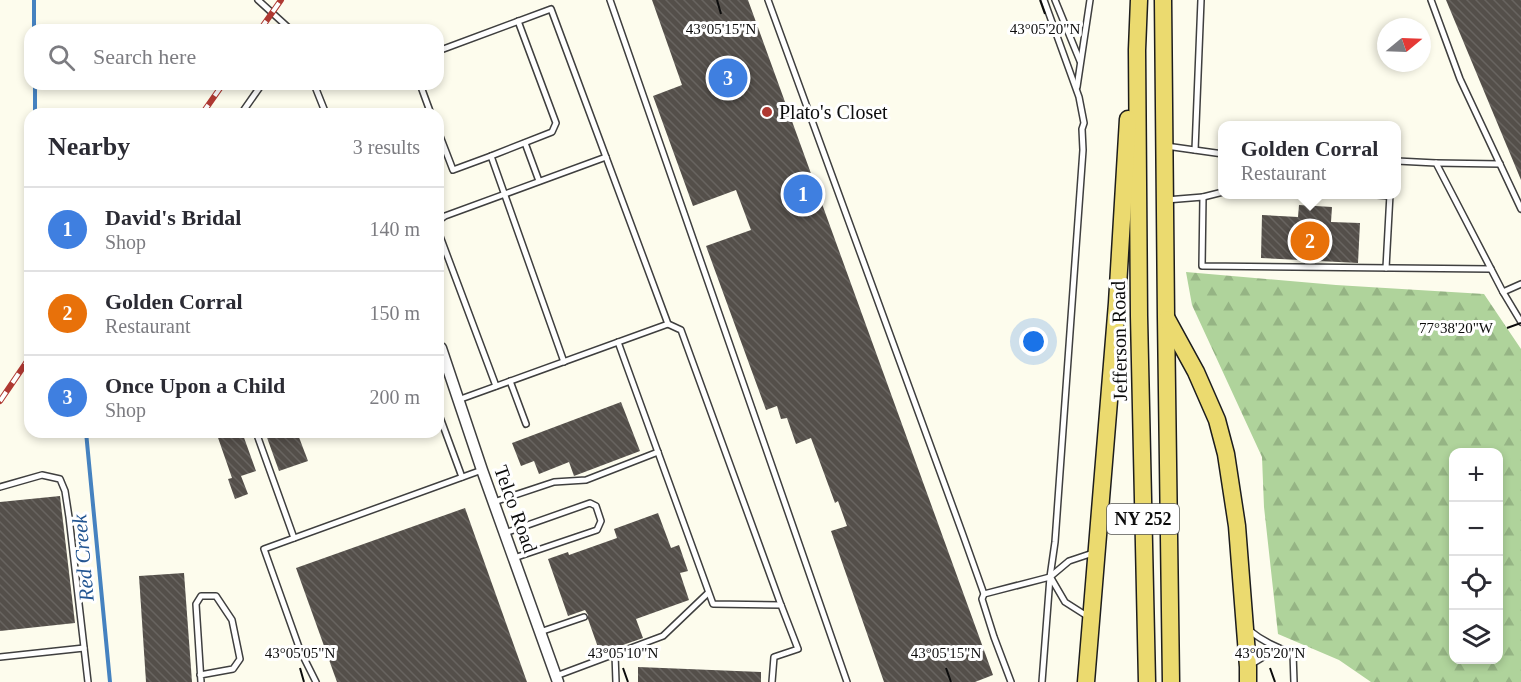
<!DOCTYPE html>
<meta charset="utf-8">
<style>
:root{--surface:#fff;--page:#f7f7f7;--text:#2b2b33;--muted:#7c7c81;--line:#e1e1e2;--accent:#2563eb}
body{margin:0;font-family:"Times New Roman",serif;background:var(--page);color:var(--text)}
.controls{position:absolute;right:18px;bottom:18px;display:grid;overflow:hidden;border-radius:12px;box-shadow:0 3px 9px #0003}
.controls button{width:54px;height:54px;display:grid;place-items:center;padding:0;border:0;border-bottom:2px solid var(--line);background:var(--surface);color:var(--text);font:30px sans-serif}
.compass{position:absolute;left:1377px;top:18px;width:54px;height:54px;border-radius:50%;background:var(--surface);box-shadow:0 3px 9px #0003;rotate:71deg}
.you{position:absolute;left:1034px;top:342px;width:21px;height:21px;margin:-15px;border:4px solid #fff;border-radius:50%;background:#1a73e8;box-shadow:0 0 0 9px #1a73e833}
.badge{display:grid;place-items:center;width:39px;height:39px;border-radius:50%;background:var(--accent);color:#fff;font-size:20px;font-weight:700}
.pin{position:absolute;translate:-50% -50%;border:3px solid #fff;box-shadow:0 2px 6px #0006}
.popup{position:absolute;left:1218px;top:121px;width:183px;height:78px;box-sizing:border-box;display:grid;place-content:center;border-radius:12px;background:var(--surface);filter:drop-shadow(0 2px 4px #0005);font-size:20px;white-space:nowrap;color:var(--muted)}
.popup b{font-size:22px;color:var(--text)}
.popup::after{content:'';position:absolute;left:50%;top:100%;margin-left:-12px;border:12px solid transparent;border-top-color:var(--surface)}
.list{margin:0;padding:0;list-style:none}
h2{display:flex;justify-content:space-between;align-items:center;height:78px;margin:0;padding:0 24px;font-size:26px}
h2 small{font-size:20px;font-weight:400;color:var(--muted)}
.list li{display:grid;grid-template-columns:39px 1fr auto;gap:18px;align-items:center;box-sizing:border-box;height:84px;padding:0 24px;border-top:2px solid var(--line)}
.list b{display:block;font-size:22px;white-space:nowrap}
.list p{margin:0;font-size:20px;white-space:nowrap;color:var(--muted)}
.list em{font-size:20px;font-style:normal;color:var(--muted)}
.icon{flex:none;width:33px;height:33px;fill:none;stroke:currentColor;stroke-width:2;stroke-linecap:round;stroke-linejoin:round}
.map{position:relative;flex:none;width:1521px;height:682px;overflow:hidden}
.search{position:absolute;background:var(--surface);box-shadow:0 3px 9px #0003;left:24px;top:24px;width:420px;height:66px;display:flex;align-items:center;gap:15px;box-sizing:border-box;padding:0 21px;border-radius:18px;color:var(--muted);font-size:22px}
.panel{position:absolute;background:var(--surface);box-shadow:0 3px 9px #0003;left:24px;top:108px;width:420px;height:330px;border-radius:18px}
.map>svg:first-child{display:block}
.forest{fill:url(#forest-firs);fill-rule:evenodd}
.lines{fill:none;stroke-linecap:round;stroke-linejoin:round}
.stream{stroke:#4582c0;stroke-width:4}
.building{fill:url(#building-back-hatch)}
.service-casing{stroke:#3f3f3f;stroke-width:8}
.minor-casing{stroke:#3f3f3f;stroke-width:13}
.primary-casing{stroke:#1d1d1d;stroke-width:19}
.service{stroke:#fff;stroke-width:5}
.minor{stroke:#fff;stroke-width:10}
.primary{stroke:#ebda6f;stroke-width:16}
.rail-casing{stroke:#af3932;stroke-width:6}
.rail{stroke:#fff;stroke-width:4;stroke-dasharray:11;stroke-linecap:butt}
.ticks{fill:none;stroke:#0c0c0c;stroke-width:2}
.poi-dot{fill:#af3932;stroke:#fff;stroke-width:2}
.labels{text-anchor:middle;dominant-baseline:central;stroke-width:6;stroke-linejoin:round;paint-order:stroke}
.shield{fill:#fff;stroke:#555;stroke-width:1.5}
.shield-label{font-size:18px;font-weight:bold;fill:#0c0c0c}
.poi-label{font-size:20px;fill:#0c0c0c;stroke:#fff;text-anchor:start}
.street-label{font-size:20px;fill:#0c0c0c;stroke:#fff}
.water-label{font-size:21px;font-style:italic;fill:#225592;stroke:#fff}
.ticks-label{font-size:15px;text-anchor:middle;fill:#0c0c0c;stroke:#fff;stroke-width:6;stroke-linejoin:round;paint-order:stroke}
</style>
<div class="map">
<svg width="1521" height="682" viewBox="0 0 1521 682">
<defs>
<pattern id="forest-firs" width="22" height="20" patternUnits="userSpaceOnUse" patternTransform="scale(1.5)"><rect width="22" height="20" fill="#afd39b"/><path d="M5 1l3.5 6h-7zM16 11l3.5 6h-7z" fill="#95b484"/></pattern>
<pattern id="building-back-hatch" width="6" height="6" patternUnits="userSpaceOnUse" patternTransform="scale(1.5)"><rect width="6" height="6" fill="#544f4a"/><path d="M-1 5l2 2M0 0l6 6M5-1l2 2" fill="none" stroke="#686460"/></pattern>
</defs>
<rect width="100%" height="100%" fill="#fdfced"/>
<path class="forest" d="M1186,272L1336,285L1484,294L1521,349V682H1371L1339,660L1278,634L1264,507L1262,457L1192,305ZM1454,452H1498V660H1454Z"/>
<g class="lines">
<g class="stream">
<polyline points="34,0 34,30"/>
<polyline points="35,84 35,114"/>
<polyline points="86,432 110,682"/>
</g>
</g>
<g class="building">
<polygon points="652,0 748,0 993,675 975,682 884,682 831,531 847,526 838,501 835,503 811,438 796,444 787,418 781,419 777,406 766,410 706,246 751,230 736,190 693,206 653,96 682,85"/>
<polygon points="1446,0 1521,0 1521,180"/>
<polygon points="1299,205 1332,207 1331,222 1360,223 1358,263 1261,258 1262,215 1298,217"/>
<polygon points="621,402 640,451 574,476 569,462 539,474 534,461 521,466 512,443"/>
<polygon points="216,432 242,432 256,471 241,476 248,494 235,499 228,479 232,478"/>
<polygon points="265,432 297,432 308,461 279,471"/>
<polygon points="60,496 75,623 0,631 0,502"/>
<polygon points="465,508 527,682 337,682 296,568"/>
<polygon points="658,513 671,548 679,545 688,571 680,573 689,600 636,619 643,638 600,653 588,619 588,615 585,610 568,616 548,559 568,552 569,555 617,538 614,529"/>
<polygon points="184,573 192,682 146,682 139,576"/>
<polygon points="638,667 761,672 761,682 638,682"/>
</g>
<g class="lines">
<g class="service-casing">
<g id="service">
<polyline points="258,0 291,30"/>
<polyline points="610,0 847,682"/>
<polyline points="768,0 963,535 984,594 982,599 994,637 1011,682"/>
<polyline points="1055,0 1080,61"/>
<polyline points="1431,0 1460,79 1521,209"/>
<polyline points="438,51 551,9 668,324 458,400"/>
<polyline points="314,84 326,114"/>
<polyline points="420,84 431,114"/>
<polyline points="1077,87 1090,0"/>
<polyline points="241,114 262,84"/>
<polyline points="438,131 453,170 491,156 564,362"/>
<polyline points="525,143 539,181"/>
<polyline points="1166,146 1223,154"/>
<polyline points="1195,150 1201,0"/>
<polyline points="491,156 552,132 556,123 518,21"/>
<polyline points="1397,161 1436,163 1503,292 1521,322"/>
<polyline points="1436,163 1500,164"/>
<polyline points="1364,194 1390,196"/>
<polyline points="1203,197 1223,192"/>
<polyline points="1166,200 1203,197 1202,266 1491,269"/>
<polyline points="438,221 445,216 606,157"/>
<polyline points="438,231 496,386"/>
<polyline points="1386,268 1390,194"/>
<polyline points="1503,292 1521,284"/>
<polyline points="668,324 681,330 781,605"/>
<polyline points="618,342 713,604 781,605 798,649 774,657 772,682"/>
<polyline points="510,381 526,424"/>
<polyline points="438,412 462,477"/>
<polyline points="256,432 294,538"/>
<polyline points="0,487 42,475 60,479 65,491 69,517 88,682"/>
<polyline points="494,502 554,482 586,480 658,452"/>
<polyline points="505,533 590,503 596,506 601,521 597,530 514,558"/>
<polyline points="1051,578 1065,602 1087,616"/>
<polyline points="984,594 1050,577 1069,561 1093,553"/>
<path d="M1249,630C1262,641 1277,648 1293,653L1294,682"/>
<polyline points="540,632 584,617"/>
<polyline points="615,654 616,682"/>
<polyline points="0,657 84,648"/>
<polyline points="1250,665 1263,657 1280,649"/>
<polyline points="200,675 233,669 240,659 232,620 216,596 201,596 196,604 201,682"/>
<polyline points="556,676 663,636 708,593"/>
<polyline points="316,682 300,650 264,549 482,470"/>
<polyline points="1042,682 1050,577 1055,542 1083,150 1082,129 1084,123 1079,97 1044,0"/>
</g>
</g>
<g class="minor-casing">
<polyline id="minor" points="441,348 482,470 558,682"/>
</g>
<g class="primary-casing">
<g id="primary">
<polyline points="1139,0 1137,50 1139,316 1147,682"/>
<polyline points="1163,0 1166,317 1171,682"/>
<polyline points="1167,319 1196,372 1217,420 1226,454 1237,526 1248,667 1248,682"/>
<polyline points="1086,682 1117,303 1128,119"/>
</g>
</g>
<use href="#service" class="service"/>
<use href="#minor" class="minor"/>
<use href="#primary" class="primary"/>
<g class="rail-casing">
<g id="rail">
<polyline points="260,30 281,0"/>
<polyline points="202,114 223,84"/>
<polyline points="0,401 30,357"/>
</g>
</g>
<use href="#rail" class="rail"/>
</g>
<path class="ticks" d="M717,0L721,14M1040,0L1045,14M1507,328L1521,323M300,668L304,682M623,668L628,682M946,668L951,682M1270,668L1275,682"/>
<circle class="poi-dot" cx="767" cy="112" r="6"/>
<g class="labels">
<rect class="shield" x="1107" y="504" width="72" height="30" rx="4.5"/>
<g class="shield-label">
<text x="1143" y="519">NY 252</text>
</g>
<g class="poi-label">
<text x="779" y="112">Plato's Closet</text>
</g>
<g class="street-label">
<text transform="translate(1119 341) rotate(-91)">Jefferson Road</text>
<text transform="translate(516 509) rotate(70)">Telco Road</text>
</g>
<g class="water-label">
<text transform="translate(83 558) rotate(-95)">Red Creek</text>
</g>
</g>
<g class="ticks-label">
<text x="721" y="34">43°05'15"N</text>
<text x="1045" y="34">43°05'20"N</text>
<text x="1456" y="333">77°38'20"W</text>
<text x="300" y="658">43°05'05"N</text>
<text x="623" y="658">43°05'10"N</text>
<text x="946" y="658">43°05'15"N</text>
<text x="1270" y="658">43°05'20"N</text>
</g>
</svg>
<div class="controls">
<button>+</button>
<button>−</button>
<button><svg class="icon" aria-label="locate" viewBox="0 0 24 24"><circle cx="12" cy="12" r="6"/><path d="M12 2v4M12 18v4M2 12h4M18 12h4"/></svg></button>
<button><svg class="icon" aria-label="layers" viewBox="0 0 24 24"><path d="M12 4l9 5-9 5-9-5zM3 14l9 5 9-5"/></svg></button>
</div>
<svg class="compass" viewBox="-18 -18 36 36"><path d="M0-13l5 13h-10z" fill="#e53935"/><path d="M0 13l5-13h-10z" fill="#7c7c81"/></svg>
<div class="you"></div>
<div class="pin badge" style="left:803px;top:194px;background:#3f7fe0">1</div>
<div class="pin badge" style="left:1310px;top:241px;background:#e8710a">2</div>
<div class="popup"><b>Golden Corral</b>Restaurant</div>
<div class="pin badge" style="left:728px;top:78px;background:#3f7fe0">3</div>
<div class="search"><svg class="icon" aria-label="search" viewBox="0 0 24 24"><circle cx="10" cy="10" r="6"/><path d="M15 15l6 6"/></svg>Search here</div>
<section class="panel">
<h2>Nearby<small>3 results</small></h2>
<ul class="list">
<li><span class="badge" style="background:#3f7fe0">1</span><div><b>David's Bridal</b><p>Shop</p></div><em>140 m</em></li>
<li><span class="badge" style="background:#e8710a">2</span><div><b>Golden Corral</b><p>Restaurant</p></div><em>150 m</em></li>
<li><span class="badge" style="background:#3f7fe0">3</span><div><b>Once Upon a Child</b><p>Shop</p></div><em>200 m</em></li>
</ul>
</section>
</div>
